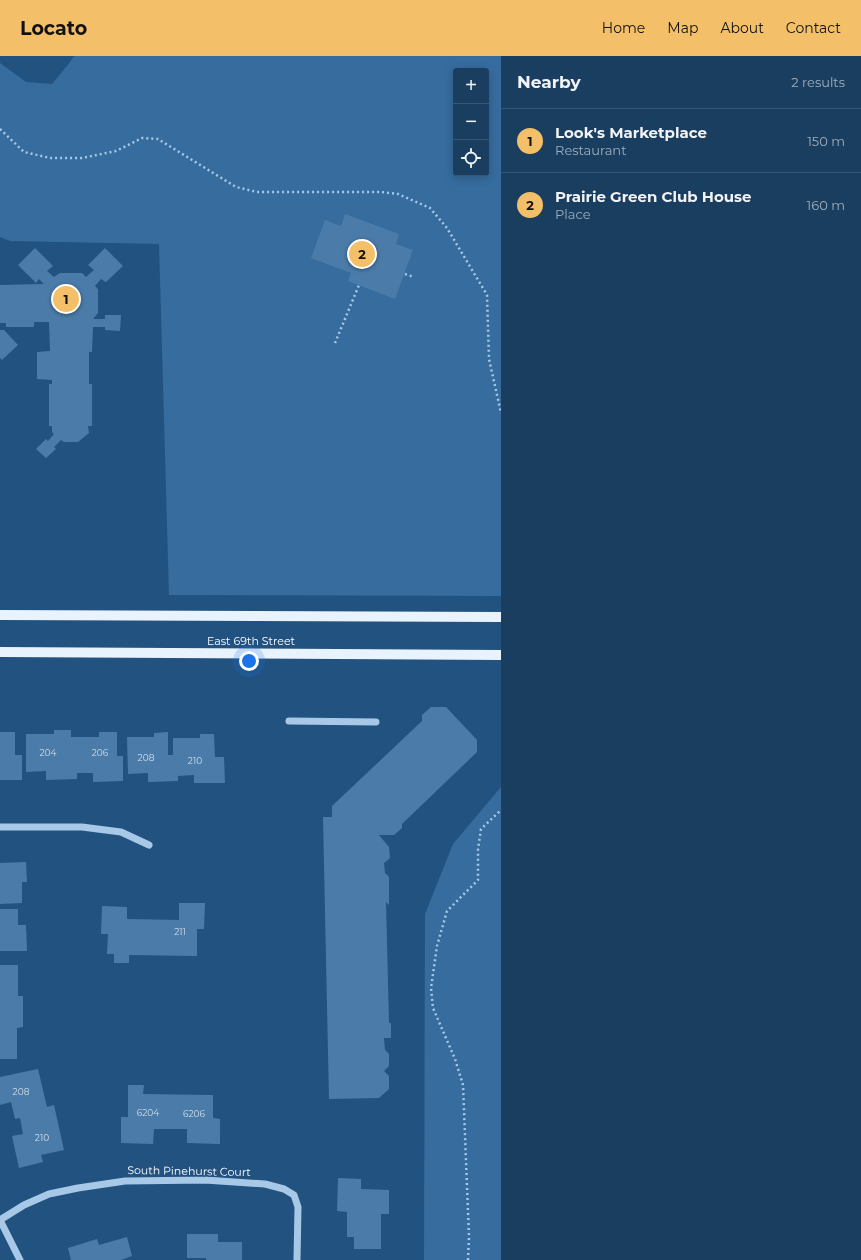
<!DOCTYPE html>
<meta charset="utf-8">
<style>
:root{--surface:#1a3e60;--page:#274969;--text:#f1f3f6;--muted:#9faebd;--line:#385775;--accent:#f3c069}
body{margin:0;font-family:Montserrat,sans-serif;background:var(--page);color:var(--text)}
.controls{position:absolute;right:12px;top:12px;display:grid;overflow:hidden;border-radius:4px;box-shadow:0 2px 10px #0003}
.controls button{width:36px;height:36px;display:grid;place-items:center;padding:0;border:0;border-bottom:1px solid var(--line);background:var(--surface);color:var(--text);font:20px sans-serif}
.you{position:absolute;left:249px;top:605px;width:14px;height:14px;margin:-10px;border:3px solid #fff;border-radius:50%;background:#1a73e8;box-shadow:0 0 0 6px #1a73e833}
.badge{display:grid;place-items:center;width:26px;height:26px;border-radius:50%;background:var(--accent);color:#111;font-size:13px;font-weight:700}
.pin{position:absolute;translate:-50% -50%;border:2px solid #fff;box-shadow:0 1px 4px #0006}
.list{margin:0;padding:0;list-style:none}
h2{display:flex;justify-content:space-between;align-items:center;height:52px;margin:0;padding:0 16px;font-size:17px}
h2 small{font-size:13px;font-weight:400;color:var(--muted)}
.list li{display:grid;grid-template-columns:26px 1fr auto;gap:12px;align-items:center;box-sizing:border-box;height:64px;padding:0 16px;border-top:1px solid var(--line)}
.list b{display:block;font-size:15px;white-space:nowrap}
.list p{margin:0;font-size:13px;white-space:nowrap;color:var(--muted)}
.list em{font-size:13px;font-style:normal;color:var(--muted)}
.icon{flex:none;width:22px;height:22px;fill:none;stroke:currentColor;stroke-width:2;stroke-linecap:round;stroke-linejoin:round}
.map{position:relative;flex:none;width:501px;height:1204px;overflow:hidden}
header{display:flex;align-items:center;gap:24px;box-sizing:border-box;height:56px;padding:0 20px;background:var(--accent);color:#111}
header strong{font-size:19px}
nav{display:flex;gap:22px;margin-inline-start:auto;font-size:14px}
main{display:flex}
aside{flex:1;background:var(--surface)}
.map>svg:first-child{display:block}
.green{fill:#366c9e;fill-rule:evenodd}
.building{fill:#4b7ca9}
.lines{fill:none;stroke-linecap:round;stroke-linejoin:round}
.path{stroke:#a7c9e7;stroke-width:2.5;stroke-dasharray:2 3;stroke-linecap:butt}
.minor{stroke:#a7c9e7;stroke-width:7}
.major{stroke:#e9f3fd;stroke-width:10}
.labels{text-anchor:middle;dominant-baseline:central;stroke-width:3;stroke-linejoin:round;paint-order:stroke}
.number-label{font-size:9px;fill:#d2deea}
.street-label{font-size:11px;fill:#fff;stroke:#225280}
</style>
<header>
<strong>Locato</strong>
<nav><a>Home</a><a>Map</a><a>About</a><a>Contact</a></nav>
</header>
<main>
<div class="map">
<svg width="501" height="1204" viewBox="0 0 501 1204">
<rect width="100%" height="100%" fill="#225280"/>
<g class="green">
<path d="M74,0H501V540L169,539L159,188L10,185L0,181V7L26,26L52,28L70,6ZM456,15H486V117H456Z"/>
<polygon points="501,731 501,1204 424,1204 425,858 453,788"/>
</g>
<g class="building">
<polygon points="345,158 399,178 396,188 413,194 395,243 348,225 351,217 311,202 325,164 341,170"/>
<polygon points="35,192 53,210 47,215 54,221 60,217 82,217 86,221 94,214 88,209 105,192 123,210 106,226 101,223 95,230 98,233 98,257 93,263 105,263 105,259 121,259 120,275 105,274 105,271 93,271 92,296 89,296 89,328 92,328 92,370 88,370 89,377 78,386 64,386 61,384 54,391 56,393 46,402 36,393 46,383 48,385 54,378 52,376 52,370 49,370 49,328 52,328 52,324 37,323 37,296 50,295 49,266 34,266 34,271 6,271 6,267 0,267 0,229 44,228 39,223 36,227 18,209"/>
<polygon points="0,274 4,274 18,289 2,304 0,302"/>
<polygon points="431,651 446,651 477,684 477,696 402,768 402,772 394,779 379,779 389,791 390,802 384,807 385,817 389,821 389,849 386,846 389,967 391,967 391,982 384,982 385,994 389,998 389,1010 384,1015 389,1020 389,1033 379,1042 329,1043 323,761 332,761 332,750 422,665 422,659"/>
<polygon points="54,674 71,674 71,681 99,681 99,676 117,676 117,700 123,700 123,725 93,726 93,717 77,717 77,723 46,724 46,715 26,716 26,678 54,678"/>
<polygon points="0,676 15,676 15,699 22,699 22,724 0,724"/>
<polygon points="168,676 168,699 173,699 173,682 200,682 200,678 214,678 215,701 224,701 225,727 194,727 194,719 178,720 178,725 148,726 148,717 128,718 127,681 154,681 154,677"/>
<polygon points="26,806 27,826 22,826 22,847 0,848 0,807"/>
<polygon points="179,847 205,847 204,873 197,873 197,900 129,899 129,907 114,907 114,898 107,898 108,878 101,878 102,850 127,851 127,863 179,864"/>
<polygon points="0,853 18,853 18,869 26,869 27,895 0,895"/>
<polygon points="0,909 18,909 18,940 23,940 23,971 17,972 17,1003 0,1003"/>
<polygon points="38,1013 47,1051 54,1049 64,1094 41,1099 43,1106 19,1112 12,1080 23,1078 20,1062 15,1063 11,1046 0,1049 0,1021"/>
<polygon points="128,1029 144,1029 143,1038 213,1039 213,1062 220,1063 220,1088 187,1087 187,1073 154,1073 153,1088 121,1087 121,1061 128,1061"/>
<polygon points="338,1122 361,1123 361,1133 389,1134 389,1158 381,1158 381,1193 354,1193 354,1181 347,1181 347,1156 337,1155"/>
<polygon points="187,1178 218,1178 218,1186 242,1186 242,1204 206,1204 206,1202 187,1202"/>
<polygon points="127,1181 132,1200 121,1204 71,1204 68,1192 97,1183 99,1189"/>
</g>
<g class="lines">
<g class="path">
<polyline points="0,73 24,96 50,102 82,102 116,95 142,82 158,83 236,131 257,136 381,136 398,138 430,152 447,172 487,239 489,303 501,357"/>
<polyline points="405,218 414,221"/>
<polyline points="335,287 359,229"/>
<polyline points="468,1204 469,1181 463,1029 455,1003 433,952 431,932 437,890 447,855 478,824 478,793 481,773 501,754"/>
</g>
<g class="minor">
<polyline points="289,665 376,666"/>
<polyline points="0,771 82,771 121,776 149,789"/>
<polyline points="0,1164 24,1149 49,1138 78,1132 125,1125 205,1124 265,1128 284,1133 294,1139 298,1151 297,1204"/>
<polyline points="0,1164 20,1204"/>
</g>
<g class="major">
<polyline points="0,559 501,561"/>
<polyline points="0,596 501,599"/>
</g>
</g>
<g class="labels">
<g class="number-label">
<text x="48" y="696">204</text>
<text x="100" y="696">206</text>
<text x="146" y="701">208</text>
<text x="195" y="704">210</text>
<text x="180" y="875">211</text>
<text x="21" y="1035">208</text>
<text x="148" y="1056">6204</text>
<text x="194" y="1057">6206</text>
<text x="42" y="1081">210</text>
</g>
<g class="street-label">
<text x="251" y="585">East 69th Street</text>
<text transform="translate(189 1115) rotate(1)">South Pinehurst Court</text>
</g>
</g>
</svg>
<div class="controls">
<button>+</button>
<button>−</button>
<button><svg class="icon" aria-label="locate" viewBox="0 0 24 24"><circle cx="12" cy="12" r="6"/><path d="M12 2v4M12 18v4M2 12h4M18 12h4"/></svg></button>
</div>
<div class="you"></div>
<div class="pin badge" style="left:66px;top:243px">1</div>
<div class="pin badge" style="left:362px;top:198px">2</div>
</div>
<aside>
<h2>Nearby<small>2 results</small></h2>
<ul class="list">
<li><span class="badge">1</span><div><b>Look's Marketplace</b><p>Restaurant</p></div><em>150 m</em></li>
<li><span class="badge">2</span><div><b>Prairie Green Club House</b><p>Place</p></div><em>160 m</em></li>
</ul>
</aside>
</main>
